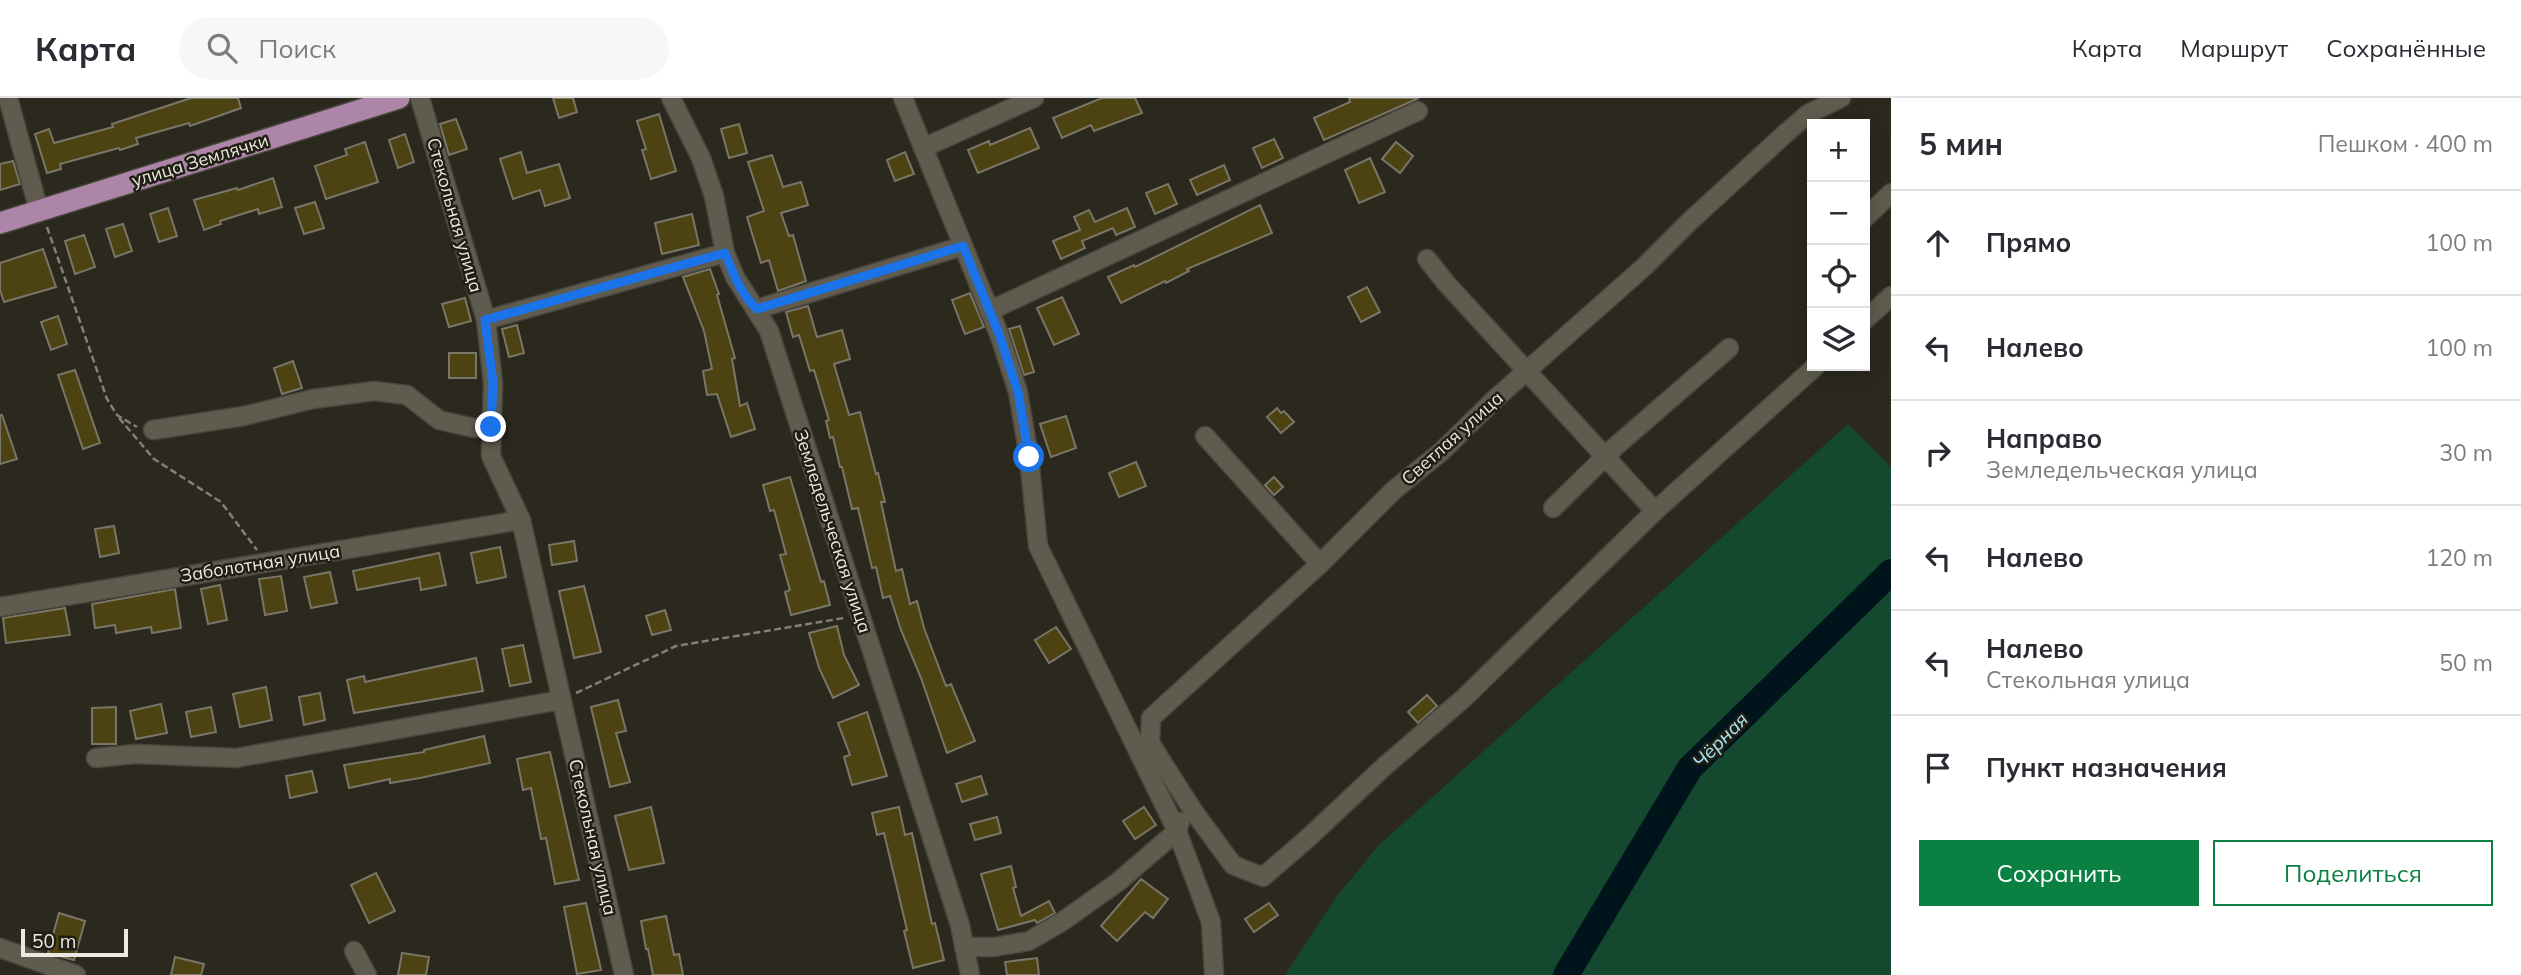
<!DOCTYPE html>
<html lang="ru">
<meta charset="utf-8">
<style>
:root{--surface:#fff;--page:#f7f7f7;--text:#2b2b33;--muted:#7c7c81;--line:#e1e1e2;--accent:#0b8043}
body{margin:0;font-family:Mulish,sans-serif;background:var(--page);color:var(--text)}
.controls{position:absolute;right:21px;top:21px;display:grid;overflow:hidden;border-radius:0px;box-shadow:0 4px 18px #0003}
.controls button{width:63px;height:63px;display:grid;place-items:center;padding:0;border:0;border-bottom:2px solid var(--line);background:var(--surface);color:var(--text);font:35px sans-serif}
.scale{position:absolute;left:21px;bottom:18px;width:107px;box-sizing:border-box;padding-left:7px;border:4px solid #ebe9e2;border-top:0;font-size:19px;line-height:24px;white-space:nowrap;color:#ebe9e2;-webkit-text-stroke:5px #211e13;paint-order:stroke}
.stop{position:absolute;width:21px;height:21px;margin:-16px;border:5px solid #1a73e8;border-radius:50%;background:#fff}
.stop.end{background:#1a73e8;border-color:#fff;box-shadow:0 2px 7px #0008}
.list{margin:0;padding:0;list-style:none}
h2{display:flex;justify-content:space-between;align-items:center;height:91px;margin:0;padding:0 28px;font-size:30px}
h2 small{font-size:23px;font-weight:400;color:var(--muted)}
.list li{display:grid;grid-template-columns:46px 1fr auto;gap:21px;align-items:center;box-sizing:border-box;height:105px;padding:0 28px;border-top:2px solid var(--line)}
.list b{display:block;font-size:26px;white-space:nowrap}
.list p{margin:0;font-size:23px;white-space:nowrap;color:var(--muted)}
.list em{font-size:23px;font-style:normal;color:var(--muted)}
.actions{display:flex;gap:14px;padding:21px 28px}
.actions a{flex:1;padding:16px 0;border:2px solid var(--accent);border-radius:0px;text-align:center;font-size:24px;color:var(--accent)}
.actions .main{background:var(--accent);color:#fff}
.icon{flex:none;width:38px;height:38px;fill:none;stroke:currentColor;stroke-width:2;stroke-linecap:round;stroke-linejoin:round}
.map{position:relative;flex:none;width:1891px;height:877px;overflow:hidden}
header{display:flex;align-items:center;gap:42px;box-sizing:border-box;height:98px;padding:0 35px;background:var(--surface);border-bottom:2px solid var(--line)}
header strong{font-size:33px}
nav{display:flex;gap:38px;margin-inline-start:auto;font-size:24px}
.search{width:490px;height:63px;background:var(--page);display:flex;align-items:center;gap:18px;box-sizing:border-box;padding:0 24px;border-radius:38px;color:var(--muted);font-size:26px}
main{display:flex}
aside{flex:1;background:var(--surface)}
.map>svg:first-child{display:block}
.green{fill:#14492f}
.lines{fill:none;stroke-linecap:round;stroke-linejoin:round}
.river{stroke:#00151b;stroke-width:26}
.building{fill:#4d4212;stroke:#797668;stroke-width:2}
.minor-casing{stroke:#47453c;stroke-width:21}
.major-casing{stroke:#47453c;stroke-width:24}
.path{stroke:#838077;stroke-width:2.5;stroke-dasharray:7 3.5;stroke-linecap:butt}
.minor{stroke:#5f5c4f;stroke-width:18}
.major{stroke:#ac85a8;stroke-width:21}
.route{stroke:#1a73e8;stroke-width:9}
.labels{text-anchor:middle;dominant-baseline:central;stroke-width:5;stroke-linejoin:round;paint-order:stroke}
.street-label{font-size:18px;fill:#ebe9e2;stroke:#211e13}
.water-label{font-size:19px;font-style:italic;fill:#aae9fc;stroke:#211e13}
</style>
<header>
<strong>Карта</strong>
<div class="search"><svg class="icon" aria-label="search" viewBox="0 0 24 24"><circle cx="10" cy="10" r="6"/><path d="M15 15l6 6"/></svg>Поиск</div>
<nav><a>Карта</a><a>Маршрут</a><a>Сохранённые</a></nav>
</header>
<main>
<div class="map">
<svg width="1891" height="877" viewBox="0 0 1891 877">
<rect width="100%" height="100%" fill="#2b281d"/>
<polygon class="green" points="1848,326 1891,369 1891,877 1285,877 1337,798 1379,747"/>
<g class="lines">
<polyline class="river" points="1566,877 1690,670 1891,474"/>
</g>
<g class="building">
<polygon points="191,0 238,0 241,10 190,28 189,25 136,40 138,46 120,52 119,50 60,66 61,71 47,75 35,36 49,31 54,45 113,29 112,26"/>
<polygon points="553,0 573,0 577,14 559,20"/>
<polygon points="1102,0 1135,0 1142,15 1094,33 1091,27 1062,40 1053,20"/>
<polygon points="1349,0 1419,0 1324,42 1314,20 1350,4"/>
<polygon points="659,16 676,73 651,81 642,52 646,51 637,23"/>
<polygon points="456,21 467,51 449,57 440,26"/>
<polygon points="739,26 747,55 729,60 721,31"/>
<polygon points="1030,30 1039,50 978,75 968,52 989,43 990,47"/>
<polygon points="405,36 414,64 398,70 389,42"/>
<polygon points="1274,41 1283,60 1262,70 1253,50"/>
<polygon points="365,44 378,84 326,101 315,68 347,57 345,51"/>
<polygon points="1396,44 1413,58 1400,75 1382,61"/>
<polygon points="521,54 527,75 559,66 570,100 545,108 540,92 513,101 500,61"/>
<polygon points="905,54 914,76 895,83 887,62"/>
<polygon points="772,57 783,89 801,84 808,107 781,115 789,138 793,137 806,183 778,193 769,162 761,165 747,119 764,113 748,64"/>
<polygon points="1370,60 1385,94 1359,105 1345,72"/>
<polygon points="13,63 20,86 0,92 0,66"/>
<polygon points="1224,67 1230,82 1197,97 1190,82"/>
<polygon points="273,80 282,109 259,116 258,111 220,123 221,126 204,132 194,102 237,90 238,92"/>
<polygon points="1168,86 1177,106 1155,116 1146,95"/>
<polygon points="315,104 324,130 304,136 295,110"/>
<polygon points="1260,107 1272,135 1187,171 1189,173 1166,185 1165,183 1121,205 1108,179 1134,167 1135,169"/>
<polygon points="168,110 177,138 159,144 150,116"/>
<polygon points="1127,110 1135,129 1116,137 1113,130 1082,143 1085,150 1061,161 1053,143 1080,132 1074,119 1089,112 1095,124"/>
<polygon points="692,116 699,147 662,156 655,125"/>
<polygon points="123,126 132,153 115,159 106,131"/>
<polygon points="84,137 95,169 75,176 65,143"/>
<polygon points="43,151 56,189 4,204 0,192 0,165"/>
<polygon points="710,171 719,196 717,197 735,260 732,261 740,308 747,305 755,331 731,339 717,296 707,297 703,273 712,271 704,233 683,179"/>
<polygon points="1367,189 1380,214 1361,224 1348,199"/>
<polygon points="970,195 984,229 965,236 952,202"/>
<polygon points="1062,199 1079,236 1054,247 1037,210"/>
<polygon points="465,200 471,223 449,229 442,206"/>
<polygon points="808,208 817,239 842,232 850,261 834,266 849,317 860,314 876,376 878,375 885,404 881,404 896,473 902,471 910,506 917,503 924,530 946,588 951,586 975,643 947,655 921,580 901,532 890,498 883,500 876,469 872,470 858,410 852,411 842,369 840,369 833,339 830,340 826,323 829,322 814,272 810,273 799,237 793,239 786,214"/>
<polygon points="58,218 67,246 51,252 41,224"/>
<polygon points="517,227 524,255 509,259 502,231"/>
<polygon points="1020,228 1034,274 1024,277 1009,231"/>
<rect x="449" y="255" width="27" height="25"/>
<polygon points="293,263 302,290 282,296 274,270"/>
<polygon points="75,272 100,345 83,351 58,277"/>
<polygon points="1277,310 1281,315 1284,313 1294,324 1281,335 1267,319"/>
<polygon points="0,317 2,317 17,361 0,366"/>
<polygon points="1066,318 1076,350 1051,359 1040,326"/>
<polygon points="1136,364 1146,388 1119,399 1109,375"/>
<polygon points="790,379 821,484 824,483 830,507 791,517 785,494 790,492 780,457 786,456 774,412 770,413 763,387"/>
<polygon points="1274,379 1283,389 1274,397 1265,387"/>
<polygon points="114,428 119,455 100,459 95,431"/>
<polygon points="574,443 577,463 552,467 549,447"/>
<polygon points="500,449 506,479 477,485 471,455"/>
<polygon points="439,455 446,487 421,492 419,480 357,492 353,473"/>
<polygon points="330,474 337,505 311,510 304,479"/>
<polygon points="281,478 287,513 265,517 259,481"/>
<polygon points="220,487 227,522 208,526 201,491"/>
<polygon points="584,488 601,554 574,560 559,493"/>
<polygon points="175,491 181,530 152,535 151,529 116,535 115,527 95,530 92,506"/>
<polygon points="65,510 70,537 6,545 3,520"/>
<polygon points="665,512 671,532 652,537 646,518"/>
<polygon points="837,528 844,557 859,587 833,600 819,570 809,535"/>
<polygon points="1056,529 1071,551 1049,565 1035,542"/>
<polygon points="523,547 531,584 510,588 502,551"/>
<polygon points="476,560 483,593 354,615 347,582 364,578 365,584"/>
<polygon points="266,589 272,622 240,629 233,596"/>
<polygon points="320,595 325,622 304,627 299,599"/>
<polygon points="1427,597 1437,608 1418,625 1408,614"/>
<polygon points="618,602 626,633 616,635 630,684 610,689 591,609"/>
<polygon points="161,606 167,635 136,641 130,613"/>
<polygon points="116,609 116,646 92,646 92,610"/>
<polygon points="211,609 216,634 191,639 186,614"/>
<polygon points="867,614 887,678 852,687 844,659 850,657 838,625"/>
<polygon points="484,638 490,665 420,680 390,685 390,681 349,690 344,667 424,654 424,652"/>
<polygon points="550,654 579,782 555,786 546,740 541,741 531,690 523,692 517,661"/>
<polygon points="312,673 317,694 290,700 286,678"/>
<polygon points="981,678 987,696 962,704 956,686"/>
<polygon points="651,709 664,765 629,772 615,718"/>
<polygon points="899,709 905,737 912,735 932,826 935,825 944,862 913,870 904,833 907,832 884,735 877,737 872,715"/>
<polygon points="1144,709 1156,727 1135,741 1123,723"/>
<polygon points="997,719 1001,735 975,742 970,726"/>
<polygon points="1011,768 1016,789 1013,790 1021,818 1049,803 1055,815 1037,825 1035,822 998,832 981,776"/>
<polygon points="376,775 395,813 369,825 351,787"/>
<polygon points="1141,781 1168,801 1153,820 1145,814 1117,843 1101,828"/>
<polygon points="586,805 601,872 577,876 564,809"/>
<polygon points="1269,805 1278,817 1254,834 1245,821"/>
<polygon points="59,815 85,823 74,862 48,855"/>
<polygon points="666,818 674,857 679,856 683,877 653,877 648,851 646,851 641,823"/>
<polygon points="402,855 429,859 426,877 398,877"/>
<polygon points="175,859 204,866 201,877 171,877"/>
<polygon points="1037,860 1039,877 1007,877 1005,864"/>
</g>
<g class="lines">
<g class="minor-casing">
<g id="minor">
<polyline points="8,0 39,113"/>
<polyline points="420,0 486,222 493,285 491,358 521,422 624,877"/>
<polyline points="671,0 701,60 714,98 725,155 735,179 769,233 960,827 970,877"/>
<polyline points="903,0 999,236 1018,294 1029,359 1038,448 1177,733 1211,824 1214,877"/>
<polyline points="923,50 1034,0"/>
<polyline points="1865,120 1891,95"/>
<polyline points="1427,161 1446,185 1655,413"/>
<polyline points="757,211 963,148"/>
<polyline points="989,213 1418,13"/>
<polyline points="486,222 725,155"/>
<polyline points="1865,222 1891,198"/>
<polyline points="1816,268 1655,413 1464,600 1386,667 1308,740 1263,779 1233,767 1194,714 1150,645 1151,620 1320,466 1394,392 1442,353 1495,301 1644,169 1690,123 1786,35 1808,16 1841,0"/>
<polyline points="153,332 244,318 313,301 374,293 407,297 439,322 474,330 491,329"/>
<polyline points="1205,338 1320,466"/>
<polyline points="1553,410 1616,348 1729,250"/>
<polyline points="0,509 521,422"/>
<polyline points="96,660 135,656 236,660 561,602"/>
<polyline points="964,849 994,849 1029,843 1063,823 1118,784 1177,733 1180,724"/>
<polyline points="0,850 76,877"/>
<polyline points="354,853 367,877"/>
</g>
</g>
<g class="major-casing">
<polyline id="major" points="0,125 399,0"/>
</g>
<g class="path">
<polyline points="47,129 107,301 117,317 137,329"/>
<polyline points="119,320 154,361 221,404 257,452"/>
<polyline points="576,595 676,548 844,520"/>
</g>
<use href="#minor" class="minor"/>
<use href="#major" class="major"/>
</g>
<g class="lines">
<path class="route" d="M491,329L493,285L485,222L725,155C733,175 741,197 757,211L963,148L999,236L1018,294L1029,359"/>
</g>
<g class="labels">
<g class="street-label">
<text transform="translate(200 62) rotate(-17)">улица Землячки</text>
<text transform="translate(455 117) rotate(74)">Стекольная улица</text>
<text transform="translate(1452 340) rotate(-42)">Светлая улица</text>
<text transform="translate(833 433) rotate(72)">Земледельческая улица</text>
<text transform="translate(260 465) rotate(-9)">Заболотная улица</text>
<text transform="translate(593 739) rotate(77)">Стекольная улица</text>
</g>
<g class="water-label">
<text transform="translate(1720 642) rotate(-45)">Чёрная</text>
</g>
</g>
</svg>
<div class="controls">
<button>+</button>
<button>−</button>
<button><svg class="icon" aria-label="locate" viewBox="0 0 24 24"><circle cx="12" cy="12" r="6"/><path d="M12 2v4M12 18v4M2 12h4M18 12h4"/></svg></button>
<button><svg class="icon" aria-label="layers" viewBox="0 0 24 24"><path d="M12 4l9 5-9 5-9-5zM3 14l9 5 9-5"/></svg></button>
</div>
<div class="scale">50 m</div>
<div class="stop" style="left:1029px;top:359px"></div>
<div class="stop end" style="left:491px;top:329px"></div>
</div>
<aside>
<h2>5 мин<small>Пешком · 400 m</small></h2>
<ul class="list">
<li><svg class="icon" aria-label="ahead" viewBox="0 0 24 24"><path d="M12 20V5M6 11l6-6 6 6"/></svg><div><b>Прямо</b></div><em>100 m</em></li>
<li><svg class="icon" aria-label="left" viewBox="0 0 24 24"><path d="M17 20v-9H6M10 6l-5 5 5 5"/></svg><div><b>Налево</b></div><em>100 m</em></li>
<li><svg class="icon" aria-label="right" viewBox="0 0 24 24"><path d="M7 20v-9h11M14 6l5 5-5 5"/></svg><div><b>Направо</b><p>Земледельческая улица</p></div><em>30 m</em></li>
<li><svg class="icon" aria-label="left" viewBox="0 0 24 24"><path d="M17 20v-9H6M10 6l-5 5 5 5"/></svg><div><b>Налево</b></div><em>120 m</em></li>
<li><svg class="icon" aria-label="left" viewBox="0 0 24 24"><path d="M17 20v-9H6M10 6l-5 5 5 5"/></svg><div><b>Налево</b><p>Стекольная улица</p></div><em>50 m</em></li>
<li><svg class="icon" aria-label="arrive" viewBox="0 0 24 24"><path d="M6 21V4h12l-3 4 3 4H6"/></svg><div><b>Пункт назначения</b></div></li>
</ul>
<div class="actions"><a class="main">Сохранить</a><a>Поделиться</a></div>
</aside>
</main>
